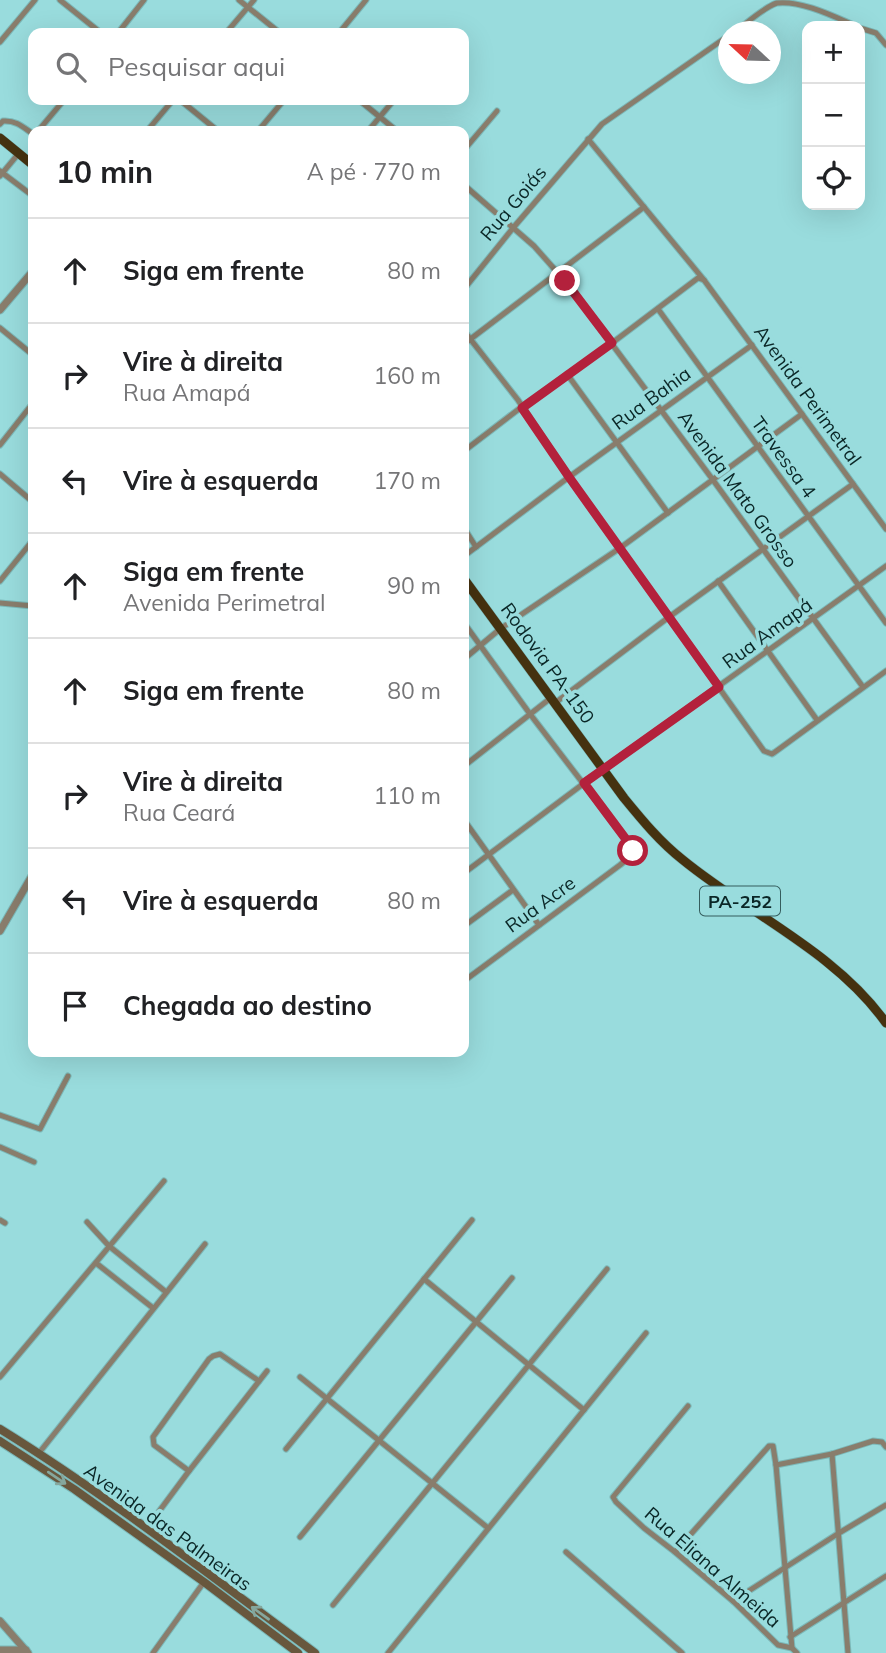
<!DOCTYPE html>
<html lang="pt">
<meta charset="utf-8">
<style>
:root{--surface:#fff;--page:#f6f6f6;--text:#202124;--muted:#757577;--line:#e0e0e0}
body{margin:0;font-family:Mulish,sans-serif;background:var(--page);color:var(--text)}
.controls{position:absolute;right:21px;top:21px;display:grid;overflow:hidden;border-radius:14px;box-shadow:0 7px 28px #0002}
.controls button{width:63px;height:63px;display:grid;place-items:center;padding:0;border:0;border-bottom:2px solid var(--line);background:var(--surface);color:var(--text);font:35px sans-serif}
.compass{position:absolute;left:718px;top:21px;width:63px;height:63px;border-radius:50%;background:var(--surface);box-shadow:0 7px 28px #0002;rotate:292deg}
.stop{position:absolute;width:21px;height:21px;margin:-16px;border:5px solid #b3213c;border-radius:50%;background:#fff}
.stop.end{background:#b3213c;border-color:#fff;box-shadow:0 2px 7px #0008}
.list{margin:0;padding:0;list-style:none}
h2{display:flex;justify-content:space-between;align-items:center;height:91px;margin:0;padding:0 28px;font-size:30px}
h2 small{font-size:23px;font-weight:400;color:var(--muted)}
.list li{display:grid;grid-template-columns:46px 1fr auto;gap:21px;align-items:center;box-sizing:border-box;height:105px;padding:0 28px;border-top:2px solid var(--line)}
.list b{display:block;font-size:26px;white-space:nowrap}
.list p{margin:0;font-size:23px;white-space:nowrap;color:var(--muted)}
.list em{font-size:23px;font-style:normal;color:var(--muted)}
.icon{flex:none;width:38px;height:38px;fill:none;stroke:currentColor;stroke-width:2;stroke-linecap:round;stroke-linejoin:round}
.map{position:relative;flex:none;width:886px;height:1653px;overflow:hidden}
.search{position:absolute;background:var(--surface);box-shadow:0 7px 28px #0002;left:28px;top:28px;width:441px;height:77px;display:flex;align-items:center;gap:18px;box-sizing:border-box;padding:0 24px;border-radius:14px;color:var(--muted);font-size:26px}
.panel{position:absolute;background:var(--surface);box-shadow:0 7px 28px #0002;left:28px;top:126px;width:441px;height:931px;border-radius:14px}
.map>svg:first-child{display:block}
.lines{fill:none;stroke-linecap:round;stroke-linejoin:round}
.minor-casing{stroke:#7cb8b8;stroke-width:7}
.tertiary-casing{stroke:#7cb8b8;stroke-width:9}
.secondary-casing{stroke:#7cb8b8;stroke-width:10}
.trunk-casing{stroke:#7cb8b8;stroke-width:10}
.minor{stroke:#897d6c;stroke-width:5}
.tertiary{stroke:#897d6c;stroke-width:7}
.secondary{stroke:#68573d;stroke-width:8}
.trunk{stroke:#453210;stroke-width:9}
.oneway{stroke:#85a79d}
.route{stroke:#b3213c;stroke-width:9}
.labels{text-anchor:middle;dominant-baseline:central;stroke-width:7;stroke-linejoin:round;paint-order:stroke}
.shield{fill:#99dcdd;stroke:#355d5d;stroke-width:2}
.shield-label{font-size:18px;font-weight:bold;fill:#0a2626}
.street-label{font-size:19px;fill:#0a2626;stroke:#99dcdd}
</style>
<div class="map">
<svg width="886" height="1653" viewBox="0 0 886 1653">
<rect width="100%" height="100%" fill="#99dcdd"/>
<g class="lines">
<g class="minor-casing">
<g id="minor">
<polyline points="60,0 101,33"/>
<polyline points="239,0 280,33"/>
<polyline points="860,28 876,33 886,45"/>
<path d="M735,32C747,23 764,7 777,3C801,0 835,17 856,26"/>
<polyline points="118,33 144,0"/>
<polyline points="226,33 254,0"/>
<polyline points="339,33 366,0"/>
<polyline points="0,42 35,0"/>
<polyline points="180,100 218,131"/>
<polyline points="359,100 397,131"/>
<path d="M0,124L3,121C16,120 23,127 33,134"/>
<polyline points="38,131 64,100"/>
<polyline points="147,131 173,100"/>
<polyline points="258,131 284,100"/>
<polyline points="368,131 394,100"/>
<polyline points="588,139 704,280 886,529"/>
<polyline points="464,150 497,111"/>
<polyline points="0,171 33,196"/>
<polyline points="0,176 19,153"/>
<polyline points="464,185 534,246 565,281 713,480 863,687"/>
<polyline points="464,289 513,228 602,124 728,36"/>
<polyline points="658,309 886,623"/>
<polyline points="0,328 33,355"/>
<polyline points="464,331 518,400 569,477 764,751 772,754 775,752 886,671"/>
<polyline points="464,344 644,207"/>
<polyline points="567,374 668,513"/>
<polyline points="0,445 33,403"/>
<polyline points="464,451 528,402 612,343 698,278 704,280"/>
<polyline points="0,474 33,502"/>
<polyline points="464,528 476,547"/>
<polyline points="464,556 569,477 752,345"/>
<polyline points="0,581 33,540"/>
<polyline points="718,581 817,720"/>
<polyline points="0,603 33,606"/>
<polyline points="464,623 530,714 631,846 633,851 631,856 620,865 464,981"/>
<polyline points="464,659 500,629 620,548 802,414"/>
<polyline points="555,703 669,617 853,484"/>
<polyline points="464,766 552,697"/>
<polyline points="464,820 539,925"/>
<polyline points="464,873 603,769 886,566"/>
<polyline points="464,926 513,890"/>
<polyline points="0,1115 40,1129 68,1076"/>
<polyline points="0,1147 34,1162"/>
<polyline points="0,1220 5,1223"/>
<polyline points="87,1222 109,1246 166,1292"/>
<polyline points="96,1263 153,1308"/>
<polyline points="424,1279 584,1410"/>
<polyline points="0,1377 164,1181"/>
<polyline points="300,1377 488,1528"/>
<polyline points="688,1406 613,1497 616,1502 644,1528 675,1552 733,1601 778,1645 792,1648 797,1653"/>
<polyline points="286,1449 472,1220"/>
<polyline points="39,1453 205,1244"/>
<polyline points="832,1454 848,1653"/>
<polyline points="776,1465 832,1454 873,1441 882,1442 886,1447"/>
<polyline points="189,1471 154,1445 153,1437 209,1359 213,1356 220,1354 259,1381"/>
<polyline points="146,1529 189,1471 267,1371"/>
<polyline points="300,1537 512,1278"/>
<polyline points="566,1552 682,1653"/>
<polyline points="675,1552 769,1446 773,1446 776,1465 792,1648"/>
<polyline points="733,1601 839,1533 886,1505"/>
<polyline points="333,1605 607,1269"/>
<polyline points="790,1637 886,1576"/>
<polyline points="153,1653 204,1582"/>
<polyline points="388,1653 646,1333"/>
</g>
</g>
<g class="tertiary-casing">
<g id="tertiary">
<polyline points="0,310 33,271"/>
<polyline points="0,931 33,874"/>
<polyline points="0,1621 28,1653"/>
<polyline points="0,1650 26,1650"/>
</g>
</g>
<g class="secondary-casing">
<g id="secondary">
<path d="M0,1429C110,1497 212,1577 315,1653"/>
<polyline points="0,1441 74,1489 204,1582 298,1653"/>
</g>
</g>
<g class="trunk-casing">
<g id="trunk">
<polyline points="0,138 33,165"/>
<path d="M464,579L624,798C642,820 660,842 683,860C749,914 836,952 886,1023"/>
</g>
</g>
<use href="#minor" class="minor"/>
<use href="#tertiary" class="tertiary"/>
<use href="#secondary" class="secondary"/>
<use href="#trunk" class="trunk"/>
</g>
<defs><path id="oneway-shaft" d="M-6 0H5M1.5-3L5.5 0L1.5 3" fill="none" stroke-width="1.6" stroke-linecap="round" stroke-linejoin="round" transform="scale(1.75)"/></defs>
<g class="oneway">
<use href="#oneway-shaft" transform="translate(57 1478) rotate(34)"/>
<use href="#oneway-shaft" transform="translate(260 1613) rotate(-144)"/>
</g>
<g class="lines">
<polyline class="route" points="565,281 612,343 522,408 569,477 719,687 584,783 631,846 633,851"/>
</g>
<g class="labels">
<rect class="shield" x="700" y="886.5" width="80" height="29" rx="5"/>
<g class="shield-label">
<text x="740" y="901">PA-252</text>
</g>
<g class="street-label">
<text transform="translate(513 203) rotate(-50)">Rua Goiás</text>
<text transform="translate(808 395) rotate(54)">Avenida Perimetral</text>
<text transform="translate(651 398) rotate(-36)">Rua Bahia</text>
<text transform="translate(784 457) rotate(54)">Travessa 4</text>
<text transform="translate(738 489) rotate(54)">Avenida Mato Grosso</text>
<text transform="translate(767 633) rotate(-36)">Rua Amapá</text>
<text transform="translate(548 663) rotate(54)">Rodovia PA-150</text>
<text transform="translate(540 904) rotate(-36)">Rua Acre</text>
<text transform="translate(168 1527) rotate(36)">Avenida das Palmeiras</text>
<text transform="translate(713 1567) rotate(41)">Rua Eliana Almeida</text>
</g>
</g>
</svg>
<div class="controls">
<button>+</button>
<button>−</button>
<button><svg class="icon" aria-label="locate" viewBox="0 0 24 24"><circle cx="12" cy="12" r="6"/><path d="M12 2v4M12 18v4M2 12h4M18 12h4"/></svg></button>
</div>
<svg class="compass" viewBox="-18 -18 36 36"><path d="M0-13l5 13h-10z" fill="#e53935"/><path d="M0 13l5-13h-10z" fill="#757577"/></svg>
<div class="stop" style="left:633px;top:851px"></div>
<div class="stop end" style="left:565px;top:281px"></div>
<div class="search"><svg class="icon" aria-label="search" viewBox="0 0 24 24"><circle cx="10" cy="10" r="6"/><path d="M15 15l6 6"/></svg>Pesquisar aqui</div>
<section class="panel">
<h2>10 min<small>A pé · 770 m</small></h2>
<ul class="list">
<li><svg class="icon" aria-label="ahead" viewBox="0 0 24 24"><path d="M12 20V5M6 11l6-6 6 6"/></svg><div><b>Siga em frente</b></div><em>80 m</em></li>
<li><svg class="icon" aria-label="right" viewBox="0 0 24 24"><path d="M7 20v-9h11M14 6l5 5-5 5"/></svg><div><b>Vire à direita</b><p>Rua Amapá</p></div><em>160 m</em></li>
<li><svg class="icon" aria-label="left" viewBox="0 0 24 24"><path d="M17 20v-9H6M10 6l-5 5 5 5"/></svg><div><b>Vire à esquerda</b></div><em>170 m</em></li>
<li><svg class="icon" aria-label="ahead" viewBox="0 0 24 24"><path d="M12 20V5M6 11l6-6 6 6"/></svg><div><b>Siga em frente</b><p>Avenida Perimetral</p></div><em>90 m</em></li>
<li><svg class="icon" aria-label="ahead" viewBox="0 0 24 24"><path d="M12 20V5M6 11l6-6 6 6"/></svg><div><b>Siga em frente</b></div><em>80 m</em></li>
<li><svg class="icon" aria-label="right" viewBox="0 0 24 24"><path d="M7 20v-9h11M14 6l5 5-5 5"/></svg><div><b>Vire à direita</b><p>Rua Ceará</p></div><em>110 m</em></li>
<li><svg class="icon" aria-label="left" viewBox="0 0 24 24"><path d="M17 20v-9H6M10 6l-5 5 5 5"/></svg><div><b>Vire à esquerda</b></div><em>80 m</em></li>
<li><svg class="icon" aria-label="arrive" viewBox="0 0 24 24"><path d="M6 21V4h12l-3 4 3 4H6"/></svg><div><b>Chegada ao destino</b></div></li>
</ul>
</section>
</div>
